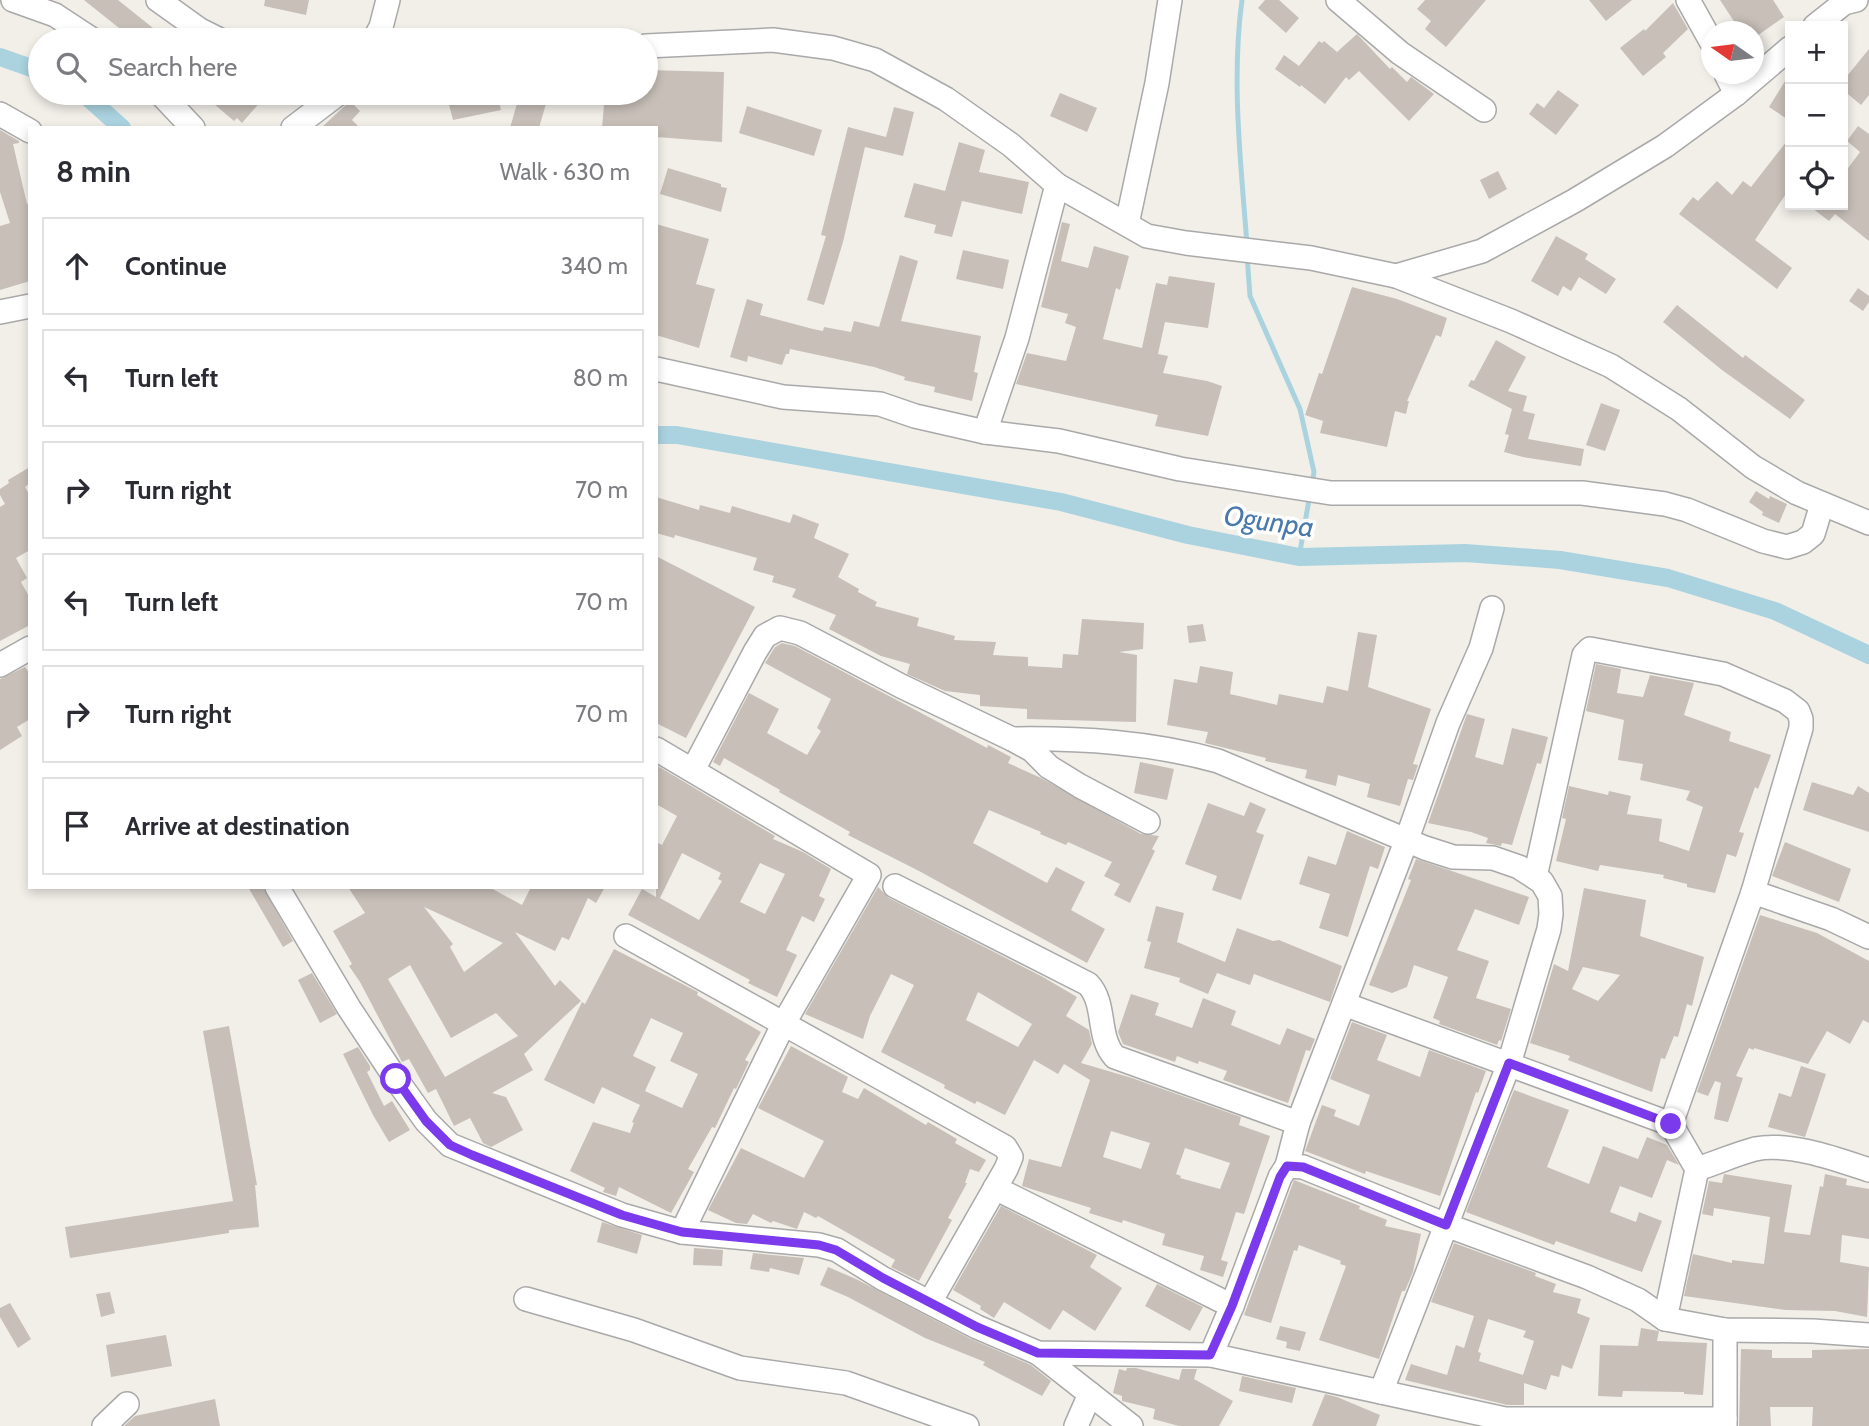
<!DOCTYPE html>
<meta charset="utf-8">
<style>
:root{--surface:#fff;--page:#f2f2f3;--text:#2b2b33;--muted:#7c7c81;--line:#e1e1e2}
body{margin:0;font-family:Cabin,sans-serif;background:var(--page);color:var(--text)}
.controls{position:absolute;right:21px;top:21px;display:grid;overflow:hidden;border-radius:0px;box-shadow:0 4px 10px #0003}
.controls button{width:63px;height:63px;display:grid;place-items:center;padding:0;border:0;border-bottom:2px solid var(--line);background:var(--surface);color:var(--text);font:35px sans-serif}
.compass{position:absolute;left:1701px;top:21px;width:63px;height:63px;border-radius:50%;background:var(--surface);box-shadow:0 4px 10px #0003;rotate:284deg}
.stop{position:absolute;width:21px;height:21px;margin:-16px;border:5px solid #7c3aed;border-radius:50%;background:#fff}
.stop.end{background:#7c3aed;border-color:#fff;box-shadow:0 2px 7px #0008}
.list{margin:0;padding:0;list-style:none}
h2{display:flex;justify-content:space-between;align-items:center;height:91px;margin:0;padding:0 28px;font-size:30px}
h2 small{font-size:23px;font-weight:400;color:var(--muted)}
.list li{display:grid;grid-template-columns:46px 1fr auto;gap:21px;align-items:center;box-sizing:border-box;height:98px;margin:0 14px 14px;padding:0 14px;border:2px solid var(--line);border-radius:0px}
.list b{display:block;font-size:26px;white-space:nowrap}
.list em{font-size:23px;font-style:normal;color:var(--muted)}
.icon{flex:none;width:38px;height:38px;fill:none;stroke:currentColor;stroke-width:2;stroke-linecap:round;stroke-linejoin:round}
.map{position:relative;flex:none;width:1869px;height:1426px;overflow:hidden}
.search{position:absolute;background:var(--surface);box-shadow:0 4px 10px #0003;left:28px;top:28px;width:630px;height:77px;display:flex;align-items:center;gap:18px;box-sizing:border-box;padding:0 24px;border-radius:38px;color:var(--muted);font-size:26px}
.panel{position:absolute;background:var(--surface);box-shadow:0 4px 10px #0003;left:28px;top:126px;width:630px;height:763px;border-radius:0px}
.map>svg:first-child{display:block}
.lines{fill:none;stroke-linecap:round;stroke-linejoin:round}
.stream{stroke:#aad3df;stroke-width:5}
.canal{stroke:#aad3df;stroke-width:18}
.building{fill:#c7bfb8;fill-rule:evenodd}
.minor-casing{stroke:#a9a9a9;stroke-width:26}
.minor{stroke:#fff;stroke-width:23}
.route{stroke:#7c3aed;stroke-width:9}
.labels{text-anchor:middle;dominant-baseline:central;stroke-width:7;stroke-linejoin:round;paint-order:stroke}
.water-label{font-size:28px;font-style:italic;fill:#4a7aab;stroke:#fff}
</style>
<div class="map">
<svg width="1869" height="1426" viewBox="0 0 1869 1426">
<rect width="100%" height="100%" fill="#f2efe9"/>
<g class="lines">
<g class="stream">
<path d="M1242,0C1231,81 1241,164 1247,245"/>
<polyline points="1247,255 1250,296 1300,409 1314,472 1312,484"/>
<polyline points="1299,557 1310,494"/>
</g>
<g class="canal">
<polyline points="0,57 40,71"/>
<polyline points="83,93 122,128"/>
<polyline points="656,435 677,435 1061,502 1188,535 1299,557 1465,553 1560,560 1668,578 1775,611 1869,655"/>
</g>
</g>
<g class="building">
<polygon points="84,0 118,0 168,40 134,40"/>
<polygon points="265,0 309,0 306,15 264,6"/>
<polygon points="1265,0 1279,0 1299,18 1286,33 1258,8"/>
<polygon points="1425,0 1486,0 1446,47 1425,29 1431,21 1417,9"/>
<polygon points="1589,0 1632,0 1606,21"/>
<polygon points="1720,0 1773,0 1784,17 1754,38 1754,32 1741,32"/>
<polygon points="1673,3 1688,29 1663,53 1666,57 1643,76 1620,48 1644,29 1645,31"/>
<polygon points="1357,34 1390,69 1392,67 1407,82 1411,77 1434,94 1409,121 1359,71 1349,80 1346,77 1325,104 1301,85 1300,87 1275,69 1284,55 1299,66 1319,41 1322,43 1324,41 1337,52"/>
<polygon points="1869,49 1869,95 1861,105 1843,90 1843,81"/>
<polygon points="646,70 724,72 722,142 656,137 656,128 602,128 605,93 646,93"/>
<polygon points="1790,73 1790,121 1769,107"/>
<polygon points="1558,90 1579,105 1556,135 1529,114 1537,103 1544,108"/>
<polygon points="201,93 268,93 242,123 237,118 234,121"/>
<polygon points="446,93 497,93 501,110 453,120"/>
<polygon points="520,93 549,93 539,128 510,128"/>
<polygon points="1060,93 1097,108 1087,132 1050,116"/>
<polygon points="350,101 360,111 352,120 360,128 321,128"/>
<polygon points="747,106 822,130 814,156 739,133"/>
<polygon points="894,107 914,112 903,156 865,147 843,242 824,305 807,300 826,236 821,235 848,127 886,137"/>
<polygon points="1858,126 1869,134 1869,241 1835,214 1829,221 1808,205 1843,205 1843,175 1860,152 1847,141"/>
<polygon points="0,130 19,141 19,143 13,144 27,204 30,203 30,281 0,290 0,226 10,223 0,192"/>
<polygon points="1790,137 1790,188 1755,240 1792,268 1777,289 1679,214 1693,197 1698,201 1717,181 1732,195 1743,181 1751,187"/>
<polygon points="959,142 985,150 979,172 1029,182 1022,214 962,201 952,237 934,233 936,225 904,217 914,183 945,191"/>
<polygon points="668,168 721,184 721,187 727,188 721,212 660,194"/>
<polygon points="1498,171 1507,189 1489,199 1480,180"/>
<polygon points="1062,222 1070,224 1061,261 1088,268 1094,246 1129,256 1120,290 1116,288 1103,339 1142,348 1156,283 1167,285 1169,276 1215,283 1208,328 1165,322 1158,354 1168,356 1163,373 1207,381 1222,386 1208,436 1155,426 1158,415 1016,384 1027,353 1066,361 1076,327 1065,323 1068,314 1041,307"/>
<polygon points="656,224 709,239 696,284 715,289 699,348 656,335"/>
<polygon points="1556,236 1588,254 1585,259 1616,279 1606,294 1579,277 1571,291 1563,286 1558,296 1531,281"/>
<polygon points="963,250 1009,260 1003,289 956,279"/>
<polygon points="900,255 918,261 901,321 981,336 974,372 978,373 972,401 934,392 935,387 904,380 905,377 874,367 790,349 789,354 786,354 782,365 748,356 747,362 730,357 747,299 763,304 760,315 813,329 823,331 824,327 851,332 854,321 879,327"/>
<polygon points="1352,287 1397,299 1447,318 1441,337 1436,335 1407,401 1409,401 1406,414 1395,411 1387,447 1320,433 1323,421 1305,415 1319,373 1322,374"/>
<polygon points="1858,288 1869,296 1869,302 1863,311 1849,301"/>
<polygon points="1677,305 1743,358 1745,355 1805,400 1790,419 1722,370 1663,322"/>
<polygon points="1496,340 1526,357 1508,391 1527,396 1523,411 1535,414 1528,439 1584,449 1581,466 1523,457 1504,452 1509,435 1505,434 1512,409 1468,386 1471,380 1474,381"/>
<polygon points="1601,403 1620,410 1605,451 1586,445"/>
<polygon points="30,467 30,483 25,487 30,496 30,550 16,558 27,578 21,582 30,598 30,625 0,641 0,507 5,504 0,495 0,489 9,483 8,480"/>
<polygon points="1756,491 1769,499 1770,496 1787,504 1779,523 1762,515 1763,512 1749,502"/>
<polygon points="656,497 699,510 700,505 730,513 732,506 790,523 793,514 819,524 814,538 849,554 838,577 859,589 858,592 877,602 875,606 919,618 917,626 955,636 954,640 996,642 993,655 1028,657 1028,666 1062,668 1063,654 1078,655 1082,619 1144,623 1143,649 1119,652 1137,655 1136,722 1027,719 1027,709 980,706 980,695 945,691 907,674 910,664 881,656 829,629 836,615 792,597 796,589 772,582 774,576 753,570 757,558 675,535 674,538 656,533"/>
<polygon points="656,556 755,607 686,738 656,723"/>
<polygon points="1203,624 1206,641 1189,643 1187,626"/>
<polygon points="1358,632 1377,635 1368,687 1431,709 1413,764 1418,765 1413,780 1408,779 1400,806 1367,797 1370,784 1338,775 1336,786 1305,778 1307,770 1265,761 1266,758 1205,743 1208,732 1167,725 1174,679 1197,683 1200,666 1233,672 1230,694 1277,705 1279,694 1323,703 1327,686 1348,691"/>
<polygon points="782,643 795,646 987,748 988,745 1011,757 1008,763 1041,778 1141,834 1159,836 1152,849 1155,851 1130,903 1114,895 1120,884 1104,876 1112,862 1068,842 1066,845 1040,834 1041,832 989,810 973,843 1047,883 1056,867 1085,882 1071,910 1105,929 1087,963 919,871 848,835 850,832 779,792 780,790 724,758 720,766 713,762 749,693 779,709 767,733 807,755 821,731 817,728 831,699 765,663 775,647"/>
<polygon points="1596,664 1621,669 1617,693 1643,697 1650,675 1694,683 1684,715 1731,732 1729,741 1771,755 1758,789 1755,787 1739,832 1744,833 1736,857 1727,854 1715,893 1687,887 1687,884 1663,878 1664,875 1600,865 1598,871 1556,861 1566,819 1562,818 1569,786 1608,795 1609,791 1631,796 1627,814 1662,819 1659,841 1689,851 1703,807 1686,800 1690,791 1640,780 1643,764 1618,760 1624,720 1586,711"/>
<polygon points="25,667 30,674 30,719 17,727 22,736 0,750 0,679"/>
<polygon points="1467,714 1485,719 1475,757 1503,765 1512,728 1548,737 1541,764 1537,763 1512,845 1502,843 1501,846 1486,843 1488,838 1471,832 1428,823"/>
<polygon points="1140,762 1174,769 1167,800 1134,793"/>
<path d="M656,765L775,836L773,839L803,852L831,869L819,896L825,899L814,922L802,916L786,950L797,955L777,997L748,983L750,980L628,915L642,889L656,897V842L662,845L677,816L656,804ZM682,853L721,873L718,879L722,881L699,920L660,898ZM760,863L785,874L765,914L740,902Z"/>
<polygon points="1812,782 1853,795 1858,786 1869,793 1869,832 1803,810"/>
<polygon points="1250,802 1266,809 1256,832 1264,835 1241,900 1212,890 1217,876 1185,864 1208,803 1244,816"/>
<polygon points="1347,831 1385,847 1378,869 1370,866 1348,937 1319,928 1330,894 1299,884 1308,856 1336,865"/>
<polygon points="1785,842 1851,869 1839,902 1772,876"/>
<polygon points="1416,859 1529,897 1519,925 1475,909 1457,950 1489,961 1476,998 1511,1009 1501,1041 1499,1040 1497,1045 1439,1024 1440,1021 1433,1018 1448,977 1414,965 1407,987 1392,993 1369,985 1411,880 1408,879"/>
<polygon points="248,887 263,887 293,941 283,947"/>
<path d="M348,887H489L522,905L531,887H605L596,903L588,898L569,940L562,937L555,951L515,932L555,986L560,980L581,1001L524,1054L533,1070L492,1093L506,1097L523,1130L491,1147L483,1143L470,1118L454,1126L436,1089L428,1093L409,1059L402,1062L360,982L349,966L352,964L333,931L365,913ZM424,907L503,943L464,972L450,947L453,944ZM410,965L451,1038L496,1013L518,1036L445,1077L388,979Z"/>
<path d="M878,887L889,898L1043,977L1077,997L1066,1016L1089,1030L1092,1044L1081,1063L1132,1078L1241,1117L1239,1125L1270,1136L1244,1214L1236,1212L1221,1260L1228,1262L1223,1277L1200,1270L1204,1256L1162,1245L1165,1234L1123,1220L1122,1223L1089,1213L1091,1208L1022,1186L1029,1159L1061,1167L1090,1080L1064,1064L1058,1074L1034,1060L1005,1115L977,1101L975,1104L944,1088L945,1085L881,1052L914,985L891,974L870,1016L863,1039L805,1014ZM978,992L1032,1024L1018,1047L966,1020ZM1111,1131L1150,1143L1141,1169L1103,1157ZM1185,1148L1230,1163L1220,1189L1180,1178L1181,1176L1176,1174Z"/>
<path d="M1584,888L1646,900L1640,936L1704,957L1692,1006L1687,1004L1678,1037L1674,1036L1665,1059L1661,1058L1652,1092L1568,1060L1570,1056L1530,1043L1554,964L1568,971ZM1583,967L1620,975L1598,1001L1572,989Z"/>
<polygon points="1156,906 1184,913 1177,942 1225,962 1237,928 1273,941 1279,940 1342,966 1330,1002 1254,974 1250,985 1217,973 1208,994 1179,982 1180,978 1144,968 1151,942 1147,941"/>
<polygon points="1760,915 1817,933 1869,961 1869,1023 1863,1020 1850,1044 1827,1031 1808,1064 1754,1048 1754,1050 1749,1048 1736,1076 1743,1078 1728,1122 1714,1119 1721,1083 1715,1081 1708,1096 1697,1092"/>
<path d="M614,949L698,992L697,995L761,1032L745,1060L749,1062L736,1089L734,1088L715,1128L712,1127L688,1169L694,1172L671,1213L619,1187L616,1196L603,1192L605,1188L570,1171L593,1122L630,1133L634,1123L632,1122L640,1105L602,1087L594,1104L544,1080L582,1002L585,1004ZM651,1018L683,1033L670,1061L698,1074L682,1108L645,1091L656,1067L633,1056Z"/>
<polygon points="312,973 337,1014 320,1023 298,980"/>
<polygon points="1131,994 1159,1003 1155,1015 1192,1028 1203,998 1236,1011 1231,1025 1280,1045 1287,1028 1315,1039 1310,1051 1306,1050 1288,1103 1223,1080 1227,1071 1199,1061 1198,1064 1177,1056 1175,1062 1123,1044 1118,1032"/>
<polygon points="1352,1022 1387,1035 1377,1060 1420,1077 1429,1050 1486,1071 1478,1093 1476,1092 1440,1196 1366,1171 1365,1174 1305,1151 1322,1105 1336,1110 1334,1116 1359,1126 1370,1095 1330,1079"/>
<polygon points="229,1026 257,1185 255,1185 259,1227 229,1230 229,1233 70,1258 65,1227 233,1201 203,1031"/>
<polygon points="791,1046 848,1077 842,1092 858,1099 864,1088 926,1125 928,1122 957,1139 955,1143 986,1160 979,1172 970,1169 965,1183 967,1183 948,1218 952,1220 919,1281 891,1267 895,1260 818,1216 816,1218 804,1212 797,1229 773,1221 771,1223 753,1214 747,1224 736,1223 708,1210 741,1148 804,1178 824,1141 758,1108"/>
<polygon points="358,1047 370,1066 370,1070 367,1072 384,1106 392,1101 410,1130 389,1142 373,1115 343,1054"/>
<polygon points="1801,1066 1826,1074 1805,1137 1768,1127 1779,1093 1791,1097"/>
<polygon points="1514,1090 1569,1110 1547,1167 1589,1184 1603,1146 1638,1159 1647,1137 1667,1145 1679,1165 1667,1160 1652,1198 1620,1186 1610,1212 1636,1222 1639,1212 1662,1221 1642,1272 1556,1241 1554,1245 1466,1212"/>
<polygon points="1724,1174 1792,1185 1784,1232 1810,1235 1820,1186 1823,1187 1825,1174 1847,1179 1846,1185 1869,1189 1869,1239 1842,1235 1840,1262 1869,1267 1867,1317 1835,1311 1785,1310 1684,1296 1693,1254 1732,1263 1732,1260 1764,1264 1770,1217 1714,1208 1713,1216 1702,1214 1709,1181 1722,1183"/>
<polygon points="1294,1180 1360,1206 1359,1209 1387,1220 1385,1226 1421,1234 1413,1272 1405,1291 1402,1291 1379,1359 1319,1340 1346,1266 1340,1264 1341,1261 1299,1245 1297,1251 1294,1250 1271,1323 1244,1315"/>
<polygon points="1001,1206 1097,1255 1090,1267 1122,1288 1095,1331 1063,1310 1050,1330 1004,1302 994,1318 980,1309 981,1306 953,1290"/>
<polygon points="602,1222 642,1235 637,1254 597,1242"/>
<path d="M1454,1243L1536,1273L1535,1276L1556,1284L1553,1292L1581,1299L1577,1313L1590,1318L1572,1369L1562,1365L1559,1377L1551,1375L1546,1390L1524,1383V1405H1507L1405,1380L1411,1364L1447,1375L1456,1345L1464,1348L1474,1316L1431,1302ZM1488,1319L1526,1331L1523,1337L1534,1341L1523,1375L1479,1361L1481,1353L1478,1352Z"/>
<polygon points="694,1248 723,1250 722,1266 693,1265"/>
<polygon points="753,1253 804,1258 799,1275 770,1268 769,1272 750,1269"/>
<polygon points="828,1267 856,1279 971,1339 1031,1365 1051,1381 1042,1396 983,1365 985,1362 925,1338 848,1297 820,1285"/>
<polygon points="1157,1284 1203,1307 1190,1331 1145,1306"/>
<polygon points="110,1292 115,1313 101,1317 96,1294"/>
<polygon points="10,1303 31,1339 18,1348 0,1317 0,1308"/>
<polygon points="1280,1326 1306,1332 1300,1351 1286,1348 1287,1342 1276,1339"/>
<polygon points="1641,1328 1659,1331 1657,1341 1707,1343 1703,1395 1684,1394 1684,1392 1623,1391 1622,1397 1598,1396 1600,1345 1638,1346"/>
<polygon points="166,1335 172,1366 111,1377 106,1345"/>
<polygon points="1741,1349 1772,1350 1772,1358 1812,1358 1812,1350 1869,1349 1869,1426 1812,1426 1813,1407 1770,1407 1771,1426 1739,1426"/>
<polygon points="1127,1368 1136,1368 1179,1380 1182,1369 1197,1369 1194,1379 1233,1401 1219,1426 1179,1426 1153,1419 1155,1409 1122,1401 1122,1396 1113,1393 1119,1369 1126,1371"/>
<polygon points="1242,1376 1296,1388 1292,1403 1239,1391"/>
<polygon points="1325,1394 1337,1397 1380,1415 1376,1426 1312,1426"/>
<polygon points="215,1399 220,1426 124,1426 135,1416"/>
</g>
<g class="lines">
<g class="minor-casing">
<g id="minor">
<polyline points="13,0 55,15 93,40"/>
<polyline points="158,0 200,30 220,40"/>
<polyline points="1338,0 1400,53 1484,110"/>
<polyline points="1688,0 1712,43"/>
<polyline points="1815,26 1844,3 1856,0"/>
<polyline points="374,40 381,27 388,0"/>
<polyline points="646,46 773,40 833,48 875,60 946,99 1011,145 1057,185 1147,236 1186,243 1311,258 1396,276 1511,321 1611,366 1679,409 1753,467 1797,493 1869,523"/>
<polyline points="1726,74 1736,94"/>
<polyline points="160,93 193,128"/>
<polyline points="0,114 30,131"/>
<polyline points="293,128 339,93"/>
<polyline points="1127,224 1157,83 1170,0"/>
<polyline points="1396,276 1482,251 1574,201 1665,146 1736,94 1790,48"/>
<polyline points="0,312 30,306"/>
<polyline points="656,369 783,397 880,404 915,416 985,432 1059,441 1180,469 1331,493 1582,493 1665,504 1687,510 1763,541 1787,547 1803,542 1813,534 1822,504"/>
<polyline points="985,432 1017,338 1057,185"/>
<polyline points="0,665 30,648"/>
<path d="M1012,739C1081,738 1150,742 1218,761L1425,848L1453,857L1493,858L1519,867L1542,882L1550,896L1551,914L1549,929L1509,1064L1381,1392"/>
<polyline points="656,749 869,875 784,1023 682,1232"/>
<polyline points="693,770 755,652 765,636 780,628 800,633 901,686 1012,739 1032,750 1049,767 1080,786 1148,822"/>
<polyline points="1535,877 1584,655 1590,649 1723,674 1785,701 1798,711 1801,719 1801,728 1753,892 1671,1124 1697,1169 1665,1319"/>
<path d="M895,886L1088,984C1107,1004 1096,1036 1115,1057L1298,1123"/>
<polyline points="277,887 349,1008 396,1079 426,1121 450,1145 622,1215 682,1232 819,1245 837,1250 882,1278 977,1327 1038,1353 1211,1355 1232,1306 1280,1177 1287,1166 1303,1167 1446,1225 1587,1277 1638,1300 1665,1319 1725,1330 1813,1331 1869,1335"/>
<polyline points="1753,892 1831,919 1869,937"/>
<polyline points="626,936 1005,1147 1011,1157 1006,1169 930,1302"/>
<polyline points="1344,1004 1671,1124"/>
<polyline points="1287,1166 1298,1123 1407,839 1448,723 1481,648 1492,608"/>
<path d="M1697,1169C1716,1163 1736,1154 1755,1149C1790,1142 1836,1159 1869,1170"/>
<polyline points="995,1188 1232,1306"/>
<polyline points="526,1299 634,1330 740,1368 846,1383 967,1426"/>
<polyline points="1038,1353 1131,1426"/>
<polyline points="1211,1355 1505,1419 1725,1419"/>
<polyline points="104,1426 127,1404"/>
<polyline points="1076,1426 1090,1394"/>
<polyline points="1725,1426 1725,1330"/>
</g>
</g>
<use href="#minor" class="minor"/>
</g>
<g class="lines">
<polyline class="route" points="396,1079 426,1121 450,1145 472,1155 622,1215 682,1232 819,1245 836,1250 883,1278 977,1327 1038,1353 1210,1355 1232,1306 1280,1177 1287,1166 1303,1167 1446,1225 1509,1063 1671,1124"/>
</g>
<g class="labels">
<g class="water-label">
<text transform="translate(1269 521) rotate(8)">Ogunpa</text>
</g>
</g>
</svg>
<div class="controls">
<button>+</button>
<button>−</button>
<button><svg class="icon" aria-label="locate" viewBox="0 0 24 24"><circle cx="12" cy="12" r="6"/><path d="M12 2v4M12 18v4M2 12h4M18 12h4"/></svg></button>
</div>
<svg class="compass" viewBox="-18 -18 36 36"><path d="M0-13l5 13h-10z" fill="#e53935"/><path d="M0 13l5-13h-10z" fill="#7c7c81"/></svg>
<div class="stop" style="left:396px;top:1079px"></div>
<div class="stop end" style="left:1671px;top:1124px"></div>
<div class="search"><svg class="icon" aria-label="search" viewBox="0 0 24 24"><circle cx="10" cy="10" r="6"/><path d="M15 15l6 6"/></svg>Search here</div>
<section class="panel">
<h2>8 min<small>Walk · 630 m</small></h2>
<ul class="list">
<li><svg class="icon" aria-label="ahead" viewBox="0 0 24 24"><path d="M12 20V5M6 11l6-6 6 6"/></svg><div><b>Continue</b></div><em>340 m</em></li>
<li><svg class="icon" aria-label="left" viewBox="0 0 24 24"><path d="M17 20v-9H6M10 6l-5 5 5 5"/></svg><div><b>Turn left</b></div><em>80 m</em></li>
<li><svg class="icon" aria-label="right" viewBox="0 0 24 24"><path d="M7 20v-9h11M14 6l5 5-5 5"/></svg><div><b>Turn right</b></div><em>70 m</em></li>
<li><svg class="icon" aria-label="left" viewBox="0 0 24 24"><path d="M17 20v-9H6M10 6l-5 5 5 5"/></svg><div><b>Turn left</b></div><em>70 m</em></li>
<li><svg class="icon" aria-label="right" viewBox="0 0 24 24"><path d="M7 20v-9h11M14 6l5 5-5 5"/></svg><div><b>Turn right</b></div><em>70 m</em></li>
<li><svg class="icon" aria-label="arrive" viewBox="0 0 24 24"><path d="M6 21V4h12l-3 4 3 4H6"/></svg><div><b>Arrive at destination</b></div></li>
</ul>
</section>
</div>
